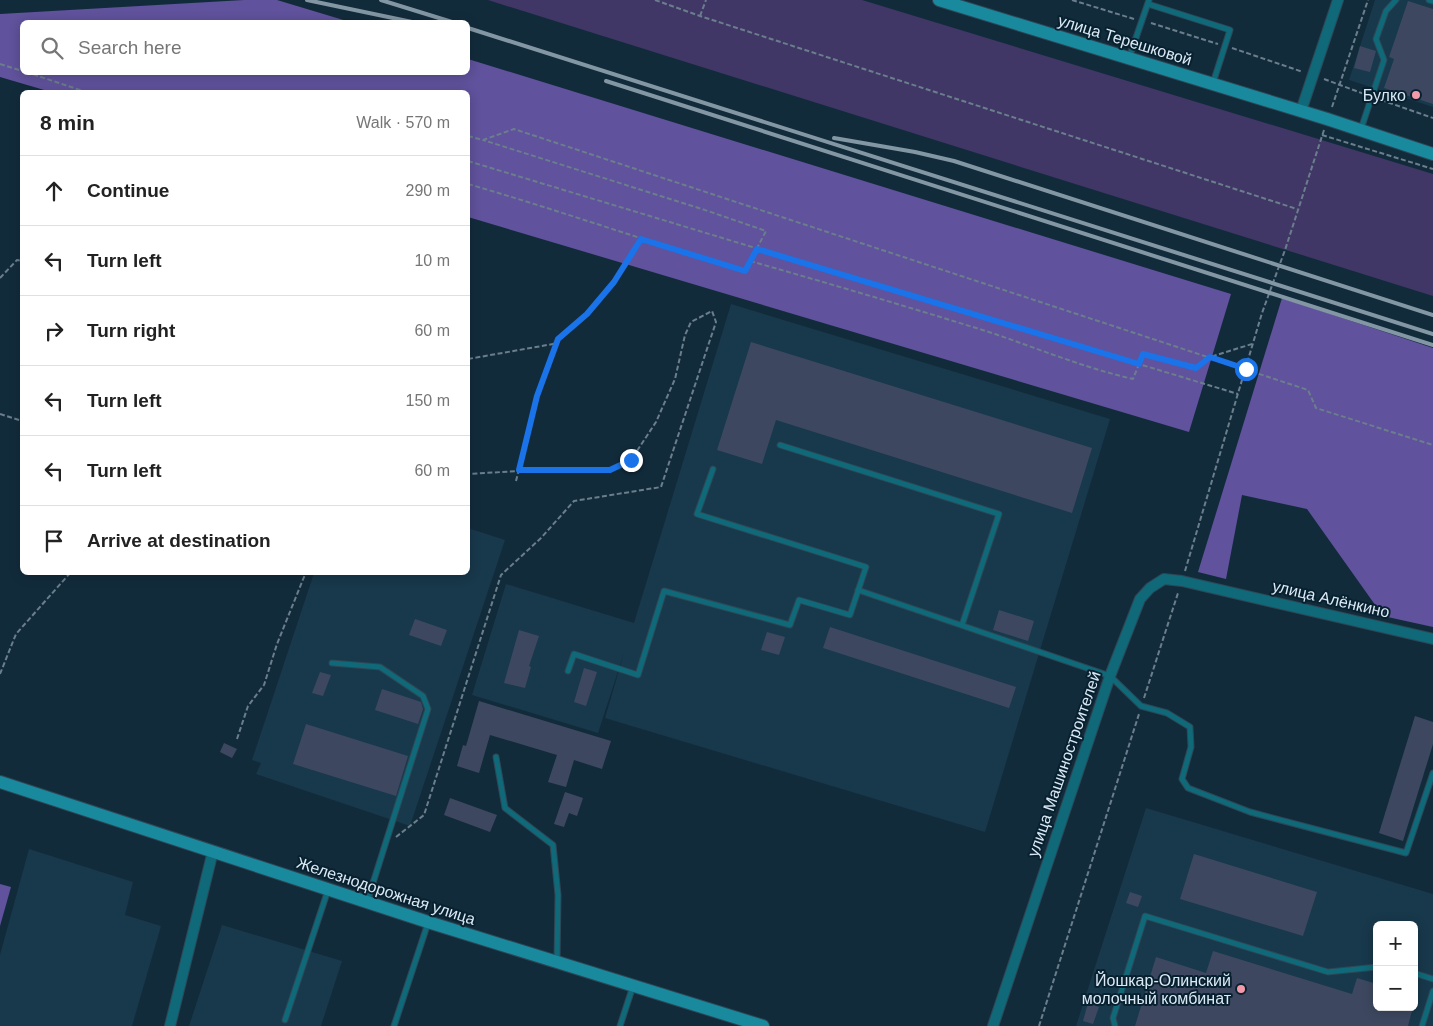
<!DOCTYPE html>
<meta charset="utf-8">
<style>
:root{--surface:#fff;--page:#f6f6f6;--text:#222;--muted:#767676;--line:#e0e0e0}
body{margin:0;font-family:Arial,sans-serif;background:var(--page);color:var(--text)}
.controls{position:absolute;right:15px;bottom:15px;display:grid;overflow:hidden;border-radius:8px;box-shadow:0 2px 12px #0003}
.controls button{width:45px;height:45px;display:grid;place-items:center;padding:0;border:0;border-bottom:1px solid var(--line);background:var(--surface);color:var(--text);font:25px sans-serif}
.stop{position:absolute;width:15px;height:15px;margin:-11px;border:4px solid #1a73e8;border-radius:50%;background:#fff}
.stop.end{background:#1a73e8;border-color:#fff;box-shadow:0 1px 5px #0008}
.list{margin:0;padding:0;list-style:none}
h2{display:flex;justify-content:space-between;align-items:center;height:65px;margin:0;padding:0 20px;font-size:21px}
h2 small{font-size:16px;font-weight:400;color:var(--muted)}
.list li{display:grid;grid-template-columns:32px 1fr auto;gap:15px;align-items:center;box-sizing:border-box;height:70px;padding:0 20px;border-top:1px solid var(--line)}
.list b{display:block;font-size:19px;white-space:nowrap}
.list em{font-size:16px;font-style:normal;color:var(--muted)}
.icon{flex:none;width:28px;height:28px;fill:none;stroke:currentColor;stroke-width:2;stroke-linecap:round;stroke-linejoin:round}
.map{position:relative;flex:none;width:1433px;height:1026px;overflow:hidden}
.search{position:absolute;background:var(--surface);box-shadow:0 2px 12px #0003;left:20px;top:20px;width:450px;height:55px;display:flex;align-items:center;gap:12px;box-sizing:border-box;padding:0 18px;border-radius:8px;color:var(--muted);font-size:19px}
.panel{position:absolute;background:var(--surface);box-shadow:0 2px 12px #0003;left:20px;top:90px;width:450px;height:485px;border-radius:8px}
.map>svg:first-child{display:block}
.built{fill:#18384b;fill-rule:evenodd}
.green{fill:#403767}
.forest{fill:#60529c}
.building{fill:#3d4860}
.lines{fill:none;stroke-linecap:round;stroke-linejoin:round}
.lane-casing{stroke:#2e4655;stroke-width:7}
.street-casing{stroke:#2e4655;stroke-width:12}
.secondary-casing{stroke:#2e4655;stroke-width:14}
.path{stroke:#6a7e8c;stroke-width:2;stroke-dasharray:5 2.5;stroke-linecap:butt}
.lane{stroke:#0f6978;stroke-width:5}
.street{stroke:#0f6978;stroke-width:10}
.secondary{stroke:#19899d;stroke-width:12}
.rail{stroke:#8396a3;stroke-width:4}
.route{stroke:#1a73e8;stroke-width:6}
.poi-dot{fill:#f39aaa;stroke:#082130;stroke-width:2}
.labels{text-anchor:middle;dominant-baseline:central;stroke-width:4;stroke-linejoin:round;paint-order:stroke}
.street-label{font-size:16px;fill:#dbeaf5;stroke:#082130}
.poi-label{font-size:16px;fill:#dbeaf5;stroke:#082130;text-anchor:end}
</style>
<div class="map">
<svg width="1433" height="1026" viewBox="0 0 1433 1026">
<rect width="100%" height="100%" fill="#122b3b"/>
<g class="built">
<polygon points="1375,0 1433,0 1433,107 1349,80"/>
<polygon points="731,304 1110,419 985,832 605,718 624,653 598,733 472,695 506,584 634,623"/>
<polygon points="468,528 505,540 410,826 256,774 261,763 252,760 314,573 468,572"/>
<path d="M1146,808L1433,894V1026H1076ZM1377,925H1414V1007H1377Z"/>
<polygon points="29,849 133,882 125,915 161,926 132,1026 0,1026 0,955"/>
<polygon points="222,925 342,961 321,1026 189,1026"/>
</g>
<polygon class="green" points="488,0 862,0 1433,174 1433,296"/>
<g class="forest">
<polygon points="244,0 277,0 350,22 22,22 22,72 468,72 468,59 1231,294 1189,432 468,217 468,92 51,92 0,77 0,14"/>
<polygon points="1282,298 1433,348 1433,627 1383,616 1307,509 1242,495 1226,579 1198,572"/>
<polygon points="0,884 11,887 0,926"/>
</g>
<g class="building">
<polygon points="1408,1 1433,9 1433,104 1384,88 1394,59 1389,57"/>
<polygon points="1360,46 1376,51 1370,72 1354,68"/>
<polygon points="751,342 1092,448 1072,513 776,420 762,464 717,450"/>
<polygon points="999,610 1034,621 1028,641 993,630"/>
<polygon points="415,619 447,630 441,646 409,635"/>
<polygon points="830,627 1016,687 1009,708 823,648"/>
<polygon points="519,630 539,636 529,666 531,667 525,688 504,683"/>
<polygon points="767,632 785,637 779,655 761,650"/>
<polygon points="584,668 597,672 586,706 574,702"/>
<polygon points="320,672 331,675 323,696 312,693"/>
<polygon points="382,689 421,702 423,709 418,724 375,710"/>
<polygon points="479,701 611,741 602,769 574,760 566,787 548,782 557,755 490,735 479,773 457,766 463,745 466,746"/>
<polygon points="1415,716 1433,722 1433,744 1403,841 1379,833"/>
<polygon points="306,724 408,756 396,796 293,764"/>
<polygon points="224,743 237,749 232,758 220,752"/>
<polygon points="565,792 583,798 577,816 569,813 564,827 554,824"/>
<polygon points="450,798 497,815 490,832 444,815"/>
<polygon points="1194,854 1317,892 1303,936 1180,899"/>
<polygon points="1130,892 1142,896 1138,907 1126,903"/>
<polygon points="1213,951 1352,994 1357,978 1377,984 1377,1007 1413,1007 1408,1026 1135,1026 1156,957 1206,973"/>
<polygon points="1088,1003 1099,1007 1093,1024 1083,1021"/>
</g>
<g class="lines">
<g class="lane-casing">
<g id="lane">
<polyline points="1429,0 1433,1"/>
<polyline points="1148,4 1230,30 1213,83"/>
<polyline points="1129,58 1149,0"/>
<polyline points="1361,129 1384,60 1376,39 1386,11 1396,0"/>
<polyline points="780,445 999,514 962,625"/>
<polyline points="858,590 1110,676 1141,706 1167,713 1190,727 1191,747 1182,779 1188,788 1250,812 1406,853 1433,773"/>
<polyline points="332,663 380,667 423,696 428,709 367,902"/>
<polyline points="568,671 574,654 638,675 664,591 790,625 799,600 850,615 866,567 697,514 713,469"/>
<polyline points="496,757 505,808 553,845 558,895 557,962"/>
<polyline points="1414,973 1433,979"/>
<polyline points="285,1020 328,890"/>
<polyline points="394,1026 428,923"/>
<polyline points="620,1026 633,986"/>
<polyline points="1115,1026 1113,1018 1145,916 1328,972 1377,967"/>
<polyline points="1422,1026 1433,991"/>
</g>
</g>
<g class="street-casing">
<g id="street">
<polyline points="1301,111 1338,0"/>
<polyline points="170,1026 213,851"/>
<polyline points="993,1026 1110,676 1140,599 1150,588 1164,579 1182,581 1433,639"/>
</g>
</g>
<g class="secondary-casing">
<g id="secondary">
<polyline points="939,0 1327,119 1433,154"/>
<polyline points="0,782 428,922 763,1026"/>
</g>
</g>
<g class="path">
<polyline points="655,0 700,16 1297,209"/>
<polyline points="1072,0 1134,19"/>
<polyline points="700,16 706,0"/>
<polyline points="1151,23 1218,44"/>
<polyline points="1232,48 1303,72"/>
<polyline points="0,64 22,71"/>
<polyline points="26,72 86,92"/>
<polyline points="1324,79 1364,94"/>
<polyline points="1381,100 1433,118"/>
<polyline points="1332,107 1368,0"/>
<polyline points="1322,135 1433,169"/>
<polyline points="468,136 483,140 514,129 1308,390 1316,408 1433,445"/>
<polyline points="468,161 1238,394"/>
<path d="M468,184C561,211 652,243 745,271L766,231L702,209L483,140"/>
<path d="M750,261C831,284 912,308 992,333C1039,349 1085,368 1133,379L1143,354L1197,368L1210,357L1252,344"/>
<polyline points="0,278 17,260 22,261"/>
<polyline points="468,359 553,344 587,314 614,282 641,239"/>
<polyline points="0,414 22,421"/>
<polyline points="516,481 537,396 557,341"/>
<polyline points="1185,571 1262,313 1285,250 1324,130"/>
<polyline points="0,674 16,634 71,572"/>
<polyline points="1144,698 1178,593"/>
<polyline points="237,739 248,706 264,685 277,644 306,572"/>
<polyline points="396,837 424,815 501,575 541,538 574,501 661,487 716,322 712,311 691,322 685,335 675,379 656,422 631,460 610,471 519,471 468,474"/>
<polyline points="1039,1026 1139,714"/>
</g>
<use href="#lane" class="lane"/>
<use href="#street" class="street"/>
<use href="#secondary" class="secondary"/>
<g class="rail">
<polyline points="307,0 412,22"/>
<polyline points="381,0 452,22"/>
<polyline points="468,28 1433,334"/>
<polyline points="606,81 1433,345"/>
<polyline points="834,138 915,152 954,161 1433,315"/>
</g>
</g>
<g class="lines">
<polyline class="route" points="631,460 610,470 519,470 537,396 558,339 587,314 614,282 641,239 745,271 757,249 1139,364 1143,354 1196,368 1210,357 1246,369"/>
</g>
<g class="poi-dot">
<circle cx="1416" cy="95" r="5"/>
<circle cx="1241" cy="989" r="5"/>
</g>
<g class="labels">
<g class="street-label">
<text transform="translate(1125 40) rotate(17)">улица Терешковой</text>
<text transform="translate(1331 599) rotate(13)">улица Алёнкино</text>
<text transform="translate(1064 764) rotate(-71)">улица Машиностроителей</text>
<text transform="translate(386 891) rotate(18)">Железнодорожная улица</text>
</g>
<g class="poi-label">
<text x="1406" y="95">Булко</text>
<text x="1231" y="980">Йошкар-Олинский<tspan x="1231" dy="18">молочный комбинат</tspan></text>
</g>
</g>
</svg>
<div class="controls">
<button>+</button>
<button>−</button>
</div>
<div class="stop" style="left:1246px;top:369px"></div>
<div class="stop end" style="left:631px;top:460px"></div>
<div class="search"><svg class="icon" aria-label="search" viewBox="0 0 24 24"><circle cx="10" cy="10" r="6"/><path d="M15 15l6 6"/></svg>Search here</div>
<section class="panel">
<h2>8 min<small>Walk · 570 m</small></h2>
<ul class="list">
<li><svg class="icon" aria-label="ahead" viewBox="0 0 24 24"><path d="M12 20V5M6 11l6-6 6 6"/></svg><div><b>Continue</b></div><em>290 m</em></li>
<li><svg class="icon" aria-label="left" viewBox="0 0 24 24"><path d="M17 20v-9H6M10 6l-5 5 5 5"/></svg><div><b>Turn left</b></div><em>10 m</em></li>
<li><svg class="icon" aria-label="right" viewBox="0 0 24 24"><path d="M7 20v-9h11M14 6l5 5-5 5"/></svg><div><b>Turn right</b></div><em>60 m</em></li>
<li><svg class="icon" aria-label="left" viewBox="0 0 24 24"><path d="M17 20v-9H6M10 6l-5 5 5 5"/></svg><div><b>Turn left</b></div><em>150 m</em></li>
<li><svg class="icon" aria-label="left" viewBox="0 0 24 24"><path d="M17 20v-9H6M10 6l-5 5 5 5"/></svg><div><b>Turn left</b></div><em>60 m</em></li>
<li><svg class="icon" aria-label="arrive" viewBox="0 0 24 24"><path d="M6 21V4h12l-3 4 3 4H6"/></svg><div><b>Arrive at destination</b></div></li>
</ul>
</section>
</div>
